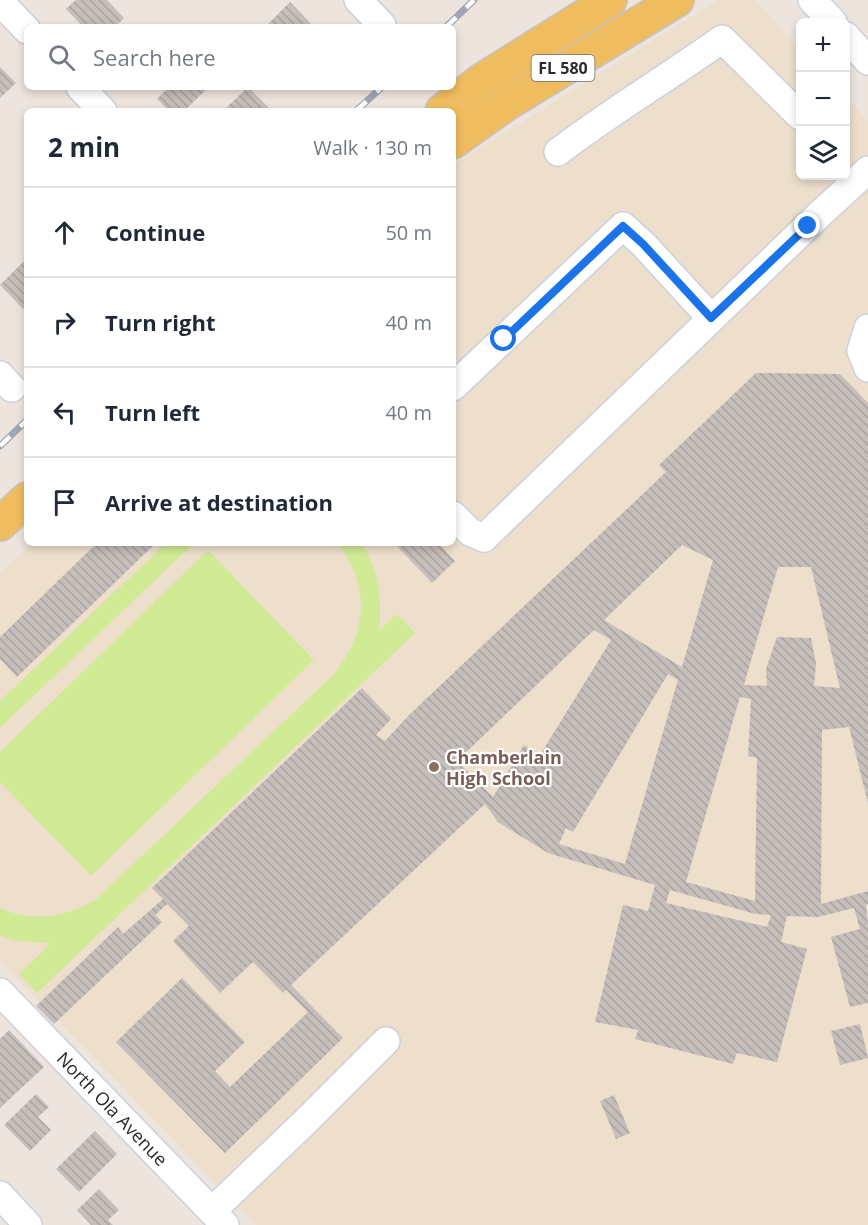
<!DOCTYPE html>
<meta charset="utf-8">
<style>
:root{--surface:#fff;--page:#f6f6f7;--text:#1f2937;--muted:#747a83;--line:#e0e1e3}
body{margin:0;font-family:"Open Sans",sans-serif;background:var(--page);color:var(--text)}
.controls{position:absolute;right:18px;top:18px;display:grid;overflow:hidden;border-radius:9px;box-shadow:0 3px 9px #0003}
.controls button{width:54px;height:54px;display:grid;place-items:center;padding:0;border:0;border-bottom:2px solid var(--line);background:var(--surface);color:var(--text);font:30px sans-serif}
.stop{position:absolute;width:18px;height:18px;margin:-14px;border:4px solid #1a73e8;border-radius:50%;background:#fff}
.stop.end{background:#1a73e8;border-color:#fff;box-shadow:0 2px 6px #0008}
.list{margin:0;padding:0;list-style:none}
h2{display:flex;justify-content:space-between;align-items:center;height:78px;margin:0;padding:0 24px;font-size:26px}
h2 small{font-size:20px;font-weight:400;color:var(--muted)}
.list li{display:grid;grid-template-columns:39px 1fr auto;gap:18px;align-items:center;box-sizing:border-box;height:90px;padding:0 24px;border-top:2px solid var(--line)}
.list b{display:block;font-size:22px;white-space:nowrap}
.list em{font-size:20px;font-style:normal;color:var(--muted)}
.icon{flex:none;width:33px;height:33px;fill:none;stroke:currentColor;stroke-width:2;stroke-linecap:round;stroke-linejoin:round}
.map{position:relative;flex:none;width:868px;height:1225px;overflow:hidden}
.search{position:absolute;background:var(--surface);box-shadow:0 3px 9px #0003;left:24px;top:24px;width:432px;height:66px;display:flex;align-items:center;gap:15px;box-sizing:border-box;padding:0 21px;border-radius:9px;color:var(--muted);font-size:22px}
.panel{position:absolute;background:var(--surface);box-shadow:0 3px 9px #0003;left:24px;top:108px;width:432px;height:438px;border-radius:9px}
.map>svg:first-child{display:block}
.education{fill:#eedfcd}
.pitch{fill:#d1ea96}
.building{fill:url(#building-back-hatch);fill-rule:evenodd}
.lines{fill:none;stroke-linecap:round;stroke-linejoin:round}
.minor-casing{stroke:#cbd1dc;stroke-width:30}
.major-casing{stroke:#c4c4c4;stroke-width:36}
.minor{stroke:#fff;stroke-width:27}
.major{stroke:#efbc5f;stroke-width:33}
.rail-casing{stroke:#a0a6b5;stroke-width:7}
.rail{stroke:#fff;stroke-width:4.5;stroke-dasharray:14;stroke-linecap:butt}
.route{stroke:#1a73e8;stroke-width:8}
.education-dot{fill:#8d6e63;stroke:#fff;stroke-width:2}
.labels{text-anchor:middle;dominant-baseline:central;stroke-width:4.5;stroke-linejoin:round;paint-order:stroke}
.shield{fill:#fff;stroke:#6b6b6b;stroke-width:1.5}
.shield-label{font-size:16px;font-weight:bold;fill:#2b2b2b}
.education-label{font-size:18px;font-weight:bold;fill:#785e54;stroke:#fff;text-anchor:start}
.street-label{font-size:18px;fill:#2b2b2b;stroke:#fff}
</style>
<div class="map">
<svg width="868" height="1225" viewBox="0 0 868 1225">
<defs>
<pattern id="building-back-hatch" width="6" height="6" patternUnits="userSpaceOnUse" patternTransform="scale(1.5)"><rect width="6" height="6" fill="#c5beba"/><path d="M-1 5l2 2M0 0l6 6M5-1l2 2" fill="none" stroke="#a9a3a0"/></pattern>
</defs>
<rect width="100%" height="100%" fill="#ede4dd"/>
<polygon class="education" points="718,0 755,0 800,49 800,176 846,176 846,97 868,121 868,1225 256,1225 0,961 0,573 32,543 453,543 453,165"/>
<g class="pitch">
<polygon points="166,543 194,543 0,728 0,701"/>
<path d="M337,543H362C378,571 383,599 379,630L397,614L415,633L37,993L19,974L51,943L18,941L0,936V908C32,923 65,917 95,900L332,676C367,636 372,585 337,543Z"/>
<polygon points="208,550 314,660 91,876 0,782 0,752"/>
</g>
<g class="building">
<polygon points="76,0 107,0 124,18 115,27 83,27 66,9"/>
<polygon points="290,2 311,24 308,27 265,27"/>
<polygon points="0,67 16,83 0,98"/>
<polygon points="169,87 209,87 184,111 169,111 157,99"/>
<polygon points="248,87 270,109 268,111 223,111"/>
<polygon points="27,258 27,305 23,309 0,285"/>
<path d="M756,373L840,374L868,403V803L849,727L822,730L821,904L868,891V904L866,905L868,925V1003L850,1007L831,937L860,929L854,908L818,917L787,916L781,942L807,949L777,1062L737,1053L733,1064L635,1039L638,1030L595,1022L623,905L648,911L655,885L548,853L498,822L485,804L291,985L343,1038L225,1153L116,1042L182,978L245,1042L215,1071L230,1087L308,1012L286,990L283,993L253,962L220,993L173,941L189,926L167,904L155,915L162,922L54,1024L36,1006L118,927L123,934L163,899L152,888L362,688L391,719L376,735L385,741L410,714L666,472L659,465ZM682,545L713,560L682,667L604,620ZM778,567H811L840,688L814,686L816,664L811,638L777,637L766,669L767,686L744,685ZM594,630L611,640L540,755L524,745L493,797L457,761ZM668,674L678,680L625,864L559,844L566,828L573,832ZM740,697L751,699L748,756L757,758L755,901L686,882ZM670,890L755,914L771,915L767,927L666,903Z"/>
<polygon points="97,543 156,543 17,677 0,659 0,637"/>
<polygon points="394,543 438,543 455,561 432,583"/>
<polygon points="860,1024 868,1058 840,1065 831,1031"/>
<polygon points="9,1030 44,1067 0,1108 0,1039"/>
<polygon points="36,1094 49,1107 38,1117 51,1130 30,1151 4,1125"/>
<polygon points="614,1095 630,1133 616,1139 600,1101"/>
<polygon points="95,1131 117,1154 79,1192 56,1169"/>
<polygon points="99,1189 119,1210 108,1220 113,1225 91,1225 77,1210"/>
</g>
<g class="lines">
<g class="minor-casing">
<g id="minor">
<polyline points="358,0 382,25"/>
<polyline points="812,0 833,22"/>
<polyline points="0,2 27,30"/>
<polyline points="846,36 868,61"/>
<polyline points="80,87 103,111"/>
<path d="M558,152C611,111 668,78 722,39L800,116"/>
<polyline points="868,328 861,351 868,368"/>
<polyline points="0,375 12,388"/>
<polyline points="453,387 623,226 643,244 711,318"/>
<polyline points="453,515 470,532 484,538 821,213 868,170"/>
<path id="s1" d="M0,992L225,1225"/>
<polyline points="0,1195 28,1225"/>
<polyline points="212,1211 303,1124 386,1041"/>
</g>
</g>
<g class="major-casing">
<g id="major">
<polyline points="442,111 482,80 610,0"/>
<polyline points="453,142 506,104 677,0"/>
<polyline points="0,524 27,499"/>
</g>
</g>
<use href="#minor" class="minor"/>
<use href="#major" class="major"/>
<g class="rail-casing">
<g id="rail">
<polyline points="446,27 474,0"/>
<polyline points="356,111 382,87"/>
<polyline points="0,446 27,420"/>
</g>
</g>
<use href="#rail" class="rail"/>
</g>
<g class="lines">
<polyline class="route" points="504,339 623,226 643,244 711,318 808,226"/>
</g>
<circle class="education-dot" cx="434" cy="767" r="6"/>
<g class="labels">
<rect class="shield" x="531.5" y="55" width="63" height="26" rx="4.5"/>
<g class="shield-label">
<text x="563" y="68">FL 580</text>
</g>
<g class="education-label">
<text x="446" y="757">Chamberlain<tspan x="446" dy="21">High School</tspan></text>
</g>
<g class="street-label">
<text stroke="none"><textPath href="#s1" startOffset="162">North Ola Avenue</textPath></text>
</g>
</g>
</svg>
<div class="controls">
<button>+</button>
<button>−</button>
<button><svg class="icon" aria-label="layers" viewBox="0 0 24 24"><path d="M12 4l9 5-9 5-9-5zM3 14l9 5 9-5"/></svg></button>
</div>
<div class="stop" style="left:504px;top:339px"></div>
<div class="stop end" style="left:808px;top:226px"></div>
<div class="search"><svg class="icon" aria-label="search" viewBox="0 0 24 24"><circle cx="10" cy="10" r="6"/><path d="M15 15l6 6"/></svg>Search here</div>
<section class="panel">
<h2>2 min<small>Walk · 130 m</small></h2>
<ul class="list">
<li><svg class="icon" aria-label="ahead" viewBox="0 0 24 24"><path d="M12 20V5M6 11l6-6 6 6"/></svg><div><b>Continue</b></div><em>50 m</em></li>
<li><svg class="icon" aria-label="right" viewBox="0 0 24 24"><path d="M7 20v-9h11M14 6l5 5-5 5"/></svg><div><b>Turn right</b></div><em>40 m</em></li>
<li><svg class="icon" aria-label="left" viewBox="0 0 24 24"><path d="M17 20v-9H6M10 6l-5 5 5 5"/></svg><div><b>Turn left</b></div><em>40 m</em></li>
<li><svg class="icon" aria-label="arrive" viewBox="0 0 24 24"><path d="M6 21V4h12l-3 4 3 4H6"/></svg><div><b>Arrive at destination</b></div></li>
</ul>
</section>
</div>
